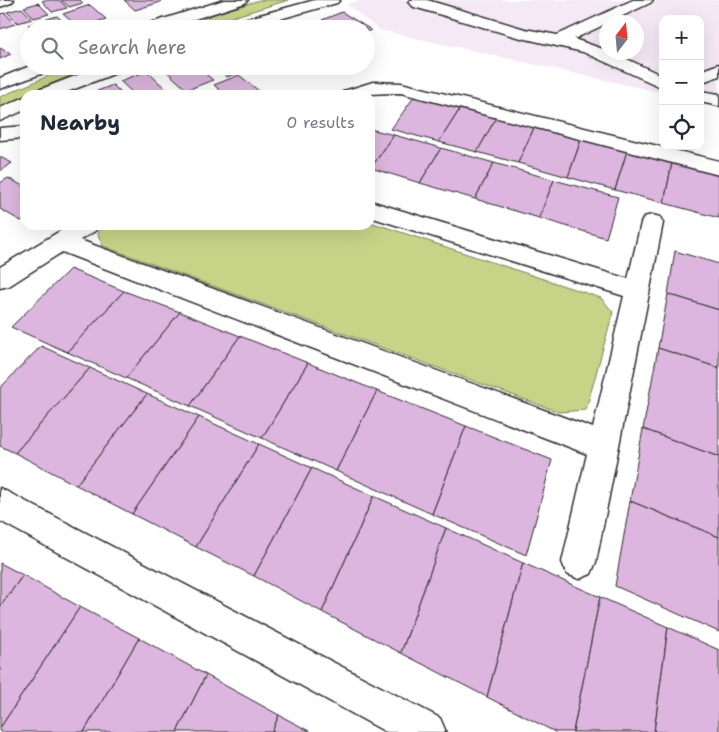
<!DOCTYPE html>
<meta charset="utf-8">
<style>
:root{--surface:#fff;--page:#f2f2f3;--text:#1f2937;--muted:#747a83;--line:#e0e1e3}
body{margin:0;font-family:"Shantell Sans",sans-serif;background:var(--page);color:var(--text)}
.controls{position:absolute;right:15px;top:15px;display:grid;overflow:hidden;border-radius:10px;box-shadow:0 5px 20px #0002}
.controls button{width:45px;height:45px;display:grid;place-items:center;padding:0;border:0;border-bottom:1px solid var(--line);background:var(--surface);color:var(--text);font:25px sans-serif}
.compass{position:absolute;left:599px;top:15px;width:45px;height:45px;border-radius:50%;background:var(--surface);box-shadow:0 5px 20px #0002;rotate:16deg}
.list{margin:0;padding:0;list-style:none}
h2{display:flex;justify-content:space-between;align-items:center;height:65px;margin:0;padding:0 20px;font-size:21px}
h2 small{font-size:16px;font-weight:400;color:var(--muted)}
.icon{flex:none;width:28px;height:28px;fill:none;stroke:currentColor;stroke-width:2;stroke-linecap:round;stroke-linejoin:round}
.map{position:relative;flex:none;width:719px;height:732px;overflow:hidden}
.search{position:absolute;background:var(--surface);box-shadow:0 5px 20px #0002;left:20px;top:20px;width:355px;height:55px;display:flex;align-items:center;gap:12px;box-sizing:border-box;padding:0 18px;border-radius:28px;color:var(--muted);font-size:19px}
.panel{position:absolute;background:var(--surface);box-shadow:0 5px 20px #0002;left:20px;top:90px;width:355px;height:140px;border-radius:15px}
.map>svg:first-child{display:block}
.built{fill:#f4e9f5;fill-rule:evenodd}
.green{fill:#c7d386;stroke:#797f58}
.building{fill:#dcb6de;stroke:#2b2b2b}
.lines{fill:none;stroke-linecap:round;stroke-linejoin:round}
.minor-casing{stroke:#2b2b2b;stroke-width:3}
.minor{fill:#fff;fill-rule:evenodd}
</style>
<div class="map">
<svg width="719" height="732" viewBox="0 0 719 732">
<rect width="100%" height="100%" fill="#fff"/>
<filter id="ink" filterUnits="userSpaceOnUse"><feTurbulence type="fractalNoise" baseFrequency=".02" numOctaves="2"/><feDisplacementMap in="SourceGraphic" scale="10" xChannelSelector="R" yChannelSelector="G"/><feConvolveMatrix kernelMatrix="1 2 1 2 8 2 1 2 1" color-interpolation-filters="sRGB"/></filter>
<g filter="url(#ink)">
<path class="built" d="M363,0H719V106L700,102V19H663V93L380,30L346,4ZM606,22H636V52H606Z"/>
<g class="green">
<polygon points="260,0 289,0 212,23 200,23 205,17"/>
<polygon points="71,66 94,66 25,95 0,108 0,97"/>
<polygon points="370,222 601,298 613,312 586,410 559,412 103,246 98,235 101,225 370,225"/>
</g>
<g class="building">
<polygon points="45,0 59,0 67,8 52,12 42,1"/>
<polygon points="61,0 80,0 83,3 69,7"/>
<polygon points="124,0 159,0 161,2 135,10"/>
<polygon points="38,3 49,14 34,18 24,7"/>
<polygon points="90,5 106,19 79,28 63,14"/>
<polygon points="22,8 32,19 18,23 7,12"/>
<polygon points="342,12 371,30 366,32 366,29 336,29 322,20"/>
<polygon points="5,13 15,24 0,29 0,14"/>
<polygon points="57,16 71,29 32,29 28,25"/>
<polygon points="0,48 11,54 0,59"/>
<polygon points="168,66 196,66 213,80 187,90 163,68"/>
<polygon points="214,66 251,66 252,67 227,77"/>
<polygon points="147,71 171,94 135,95 120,81"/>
<polygon points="239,75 264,95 225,95 214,85"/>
<polygon points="113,85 123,95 87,95"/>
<polygon points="414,97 460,109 439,142 391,129"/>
<polygon points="460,109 496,118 477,152 439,142"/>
<polygon points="496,118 534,128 518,163 477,152"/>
<polygon points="534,128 581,140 568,177 518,163"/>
<polygon points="370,129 394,135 371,168 370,168"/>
<polygon points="394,135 441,148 420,183 371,168"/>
<polygon points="581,140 627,151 615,190 568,177"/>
<polygon points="441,148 494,163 475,199 420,183"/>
<polygon points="627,151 672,163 664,203 615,190"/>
<polygon points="0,157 12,163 0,171"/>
<polygon points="494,163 554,180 539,218 475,199"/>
<polygon points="672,163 719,174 719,218 664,203"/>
<polygon points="8,178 25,187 25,218 21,221 0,209 0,183"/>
<polygon points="554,180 618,197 606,238 539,218"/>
<polygon points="675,251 719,264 719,310 668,294"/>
<polygon points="70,269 124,291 67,352 11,327"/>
<polygon points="124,291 180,312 126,378 67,352"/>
<polygon points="668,294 719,310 719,368 658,348"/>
<polygon points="180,312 240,336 190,406 126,378"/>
<polygon points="240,336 308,363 262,438 190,406"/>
<polygon points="41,346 90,368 15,453 0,446 0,388"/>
<polygon points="658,348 719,368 719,457 643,429"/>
<polygon points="308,363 377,391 336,471 262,438"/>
<polygon points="90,368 147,394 76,485 15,453"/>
<polygon points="377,391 466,426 432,514 336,471"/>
<polygon points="147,394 199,417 132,514 76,485"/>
<polygon points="199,417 259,444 196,547 132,514"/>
<polygon points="466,426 552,460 526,555 432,514"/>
<polygon points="643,429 719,457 719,537 630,501"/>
<polygon points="259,444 312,468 254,576 196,547"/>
<polygon points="312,468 374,496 322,612 254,576"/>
<polygon points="374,496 446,528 401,653 322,612"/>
<polygon points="630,501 719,537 719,632 615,586"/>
<polygon points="446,528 523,563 487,697 401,653"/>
<polygon points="0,563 23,575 0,607"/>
<polygon points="523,563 600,597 573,732 555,732 487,697"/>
<polygon points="23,575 80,607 0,728 0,607"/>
<polygon points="600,597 668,627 654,732 573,732"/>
<polygon points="80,607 139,638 84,732 0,732 0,728"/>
<polygon points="668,627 719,650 719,732 654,732"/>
<polygon points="139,638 206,675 177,732 84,732"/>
<polygon points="206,675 279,715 272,732 177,732"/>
<polygon points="279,715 311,732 272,732"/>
</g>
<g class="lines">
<g class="minor-casing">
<g id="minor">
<polygon points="0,0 14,0 11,3 0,7"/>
<polygon points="224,0 248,0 245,3 164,29 139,29 141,26"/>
<polygon points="315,0 340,0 337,3 244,29 217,29 219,26"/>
<polygon points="410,0 427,0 525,29 557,35 633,0 653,0 650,3 574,39 606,50 606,52 612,52 663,76 663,88 583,52 517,37 414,7 408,2"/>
<polygon points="719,64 719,76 700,83 700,71"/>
<polygon points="30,66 55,66 52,70 0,89 0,78"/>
<polygon points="101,66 127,66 124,70 59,95 33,95 36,91"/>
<path d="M373,82L401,83L719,161V175L401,93C380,93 361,95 341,95L344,91Z"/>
<polygon points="700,91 719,94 719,106 700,102"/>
<polygon points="25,97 25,110 0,121 0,108"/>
<polygon points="25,126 25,138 0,140 0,128"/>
<polygon points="370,201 628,279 641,223 644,217 652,215 660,217 663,223 596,562 591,574 579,579 567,574 562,562 587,454 62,252 9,286 0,288 0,267 70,225 98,225 95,231 80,240 593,428 624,296 370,217"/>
<polygon points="0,488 440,718 446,732 386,732 0,521"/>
</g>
</g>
<use href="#minor" class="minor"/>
</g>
</g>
</svg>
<div class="controls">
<button>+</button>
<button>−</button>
<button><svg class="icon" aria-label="locate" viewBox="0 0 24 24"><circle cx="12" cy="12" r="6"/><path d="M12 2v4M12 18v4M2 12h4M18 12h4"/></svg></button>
</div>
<svg class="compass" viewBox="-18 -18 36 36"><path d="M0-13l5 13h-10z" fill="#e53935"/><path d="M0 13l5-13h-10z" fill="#747a83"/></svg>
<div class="search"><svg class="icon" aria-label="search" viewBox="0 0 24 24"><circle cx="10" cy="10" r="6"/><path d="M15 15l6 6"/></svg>Search here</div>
<section class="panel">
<h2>Nearby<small>0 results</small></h2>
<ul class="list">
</ul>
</section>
</div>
